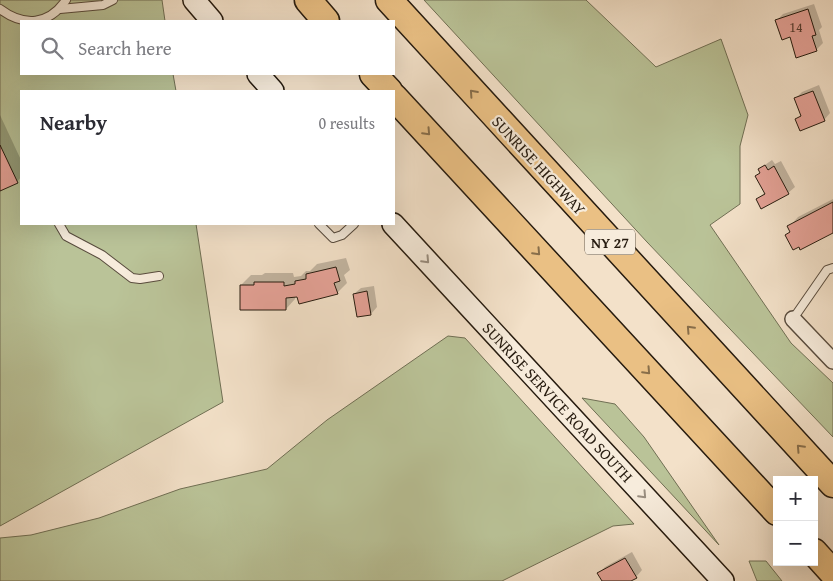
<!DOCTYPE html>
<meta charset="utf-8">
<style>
:root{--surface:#fff;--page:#f2f2f3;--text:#2b2b33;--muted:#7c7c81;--line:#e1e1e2}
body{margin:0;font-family:"Gentium Book Plus",serif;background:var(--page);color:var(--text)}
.controls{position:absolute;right:15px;bottom:15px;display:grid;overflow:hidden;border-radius:0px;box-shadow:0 5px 20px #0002}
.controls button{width:45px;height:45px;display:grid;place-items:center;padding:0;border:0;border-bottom:1px solid var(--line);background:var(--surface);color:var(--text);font:25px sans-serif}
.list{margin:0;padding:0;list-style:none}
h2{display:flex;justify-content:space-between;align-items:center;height:65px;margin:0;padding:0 20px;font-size:21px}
h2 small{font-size:16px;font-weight:400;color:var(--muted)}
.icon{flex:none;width:28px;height:28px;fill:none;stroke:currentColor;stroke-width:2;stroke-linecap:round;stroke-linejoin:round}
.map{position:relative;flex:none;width:833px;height:581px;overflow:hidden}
.search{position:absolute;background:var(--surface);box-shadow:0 5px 20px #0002;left:20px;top:20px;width:375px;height:55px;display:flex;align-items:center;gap:12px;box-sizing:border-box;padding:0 18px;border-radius:0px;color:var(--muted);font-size:19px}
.panel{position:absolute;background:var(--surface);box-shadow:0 5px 20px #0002;left:20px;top:90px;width:375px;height:135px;border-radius:0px}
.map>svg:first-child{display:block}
.green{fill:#bac398;stroke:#706f54}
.shadow{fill:#0003}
.building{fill:#e5a297;stroke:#261b0f}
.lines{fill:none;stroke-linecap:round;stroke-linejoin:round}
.service-casing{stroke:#594c3e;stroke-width:10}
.minor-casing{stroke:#594c3e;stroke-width:18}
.secondary-casing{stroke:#261b0f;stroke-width:24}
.motorway-casing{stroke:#261b0f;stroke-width:29}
.service{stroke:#f7ecdc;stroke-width:8}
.minor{stroke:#f7ecdc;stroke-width:15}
.secondary{stroke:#f7ecdc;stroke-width:21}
.motorway{stroke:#eac084;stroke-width:26}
.oneway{stroke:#886e4a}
.oneway2{stroke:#998e80}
.labels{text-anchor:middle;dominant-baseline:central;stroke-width:4.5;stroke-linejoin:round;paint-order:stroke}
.number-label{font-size:14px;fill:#563d31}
.shield{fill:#f7ecdc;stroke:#655a4c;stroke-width:1}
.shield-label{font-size:15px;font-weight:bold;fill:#261b0f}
.street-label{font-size:16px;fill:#261b0f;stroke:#f7ecdc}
</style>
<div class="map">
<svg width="833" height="581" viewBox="0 0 833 581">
<rect width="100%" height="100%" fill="#f3e1c9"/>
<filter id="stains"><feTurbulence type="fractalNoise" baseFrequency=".004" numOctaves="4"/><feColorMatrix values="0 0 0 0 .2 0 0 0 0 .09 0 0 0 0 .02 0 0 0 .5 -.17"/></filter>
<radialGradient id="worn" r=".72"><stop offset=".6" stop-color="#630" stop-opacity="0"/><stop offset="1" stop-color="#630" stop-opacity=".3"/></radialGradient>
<g class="green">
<polygon points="0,0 162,0 165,21 21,21 21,74 173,74 176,91 21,91 21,224 196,224 223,402 0,526"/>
<polygon points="424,0 586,0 656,67 721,39 748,115 740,146 740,204 710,225 791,343 833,383 833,437 647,242"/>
<polygon points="448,336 465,338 634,524 613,526 502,581 0,581 0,538 31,535 99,518 180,489 267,469 327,420"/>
<polygon points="582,398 615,404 644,437 719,545"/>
<polygon points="749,561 766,561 782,581 757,581"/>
</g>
<g class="shadow">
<polygon points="814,4 822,27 819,30 823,43 816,50 791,36 777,20 783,14"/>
<polygon points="819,85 830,113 824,120 797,119 802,114 796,98 802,92"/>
<polygon points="0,115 21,160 21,177 17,182 0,190"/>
<polygon points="772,160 775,164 781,161 795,187 788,193 758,199 765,192 757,176 761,172 759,169"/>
<polygon points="833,199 833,232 787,235 791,231 789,227 798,217"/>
<polygon points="346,258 350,270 344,275 347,283 337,293 295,296 295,299 286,309 241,285 251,275 262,275 265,273 293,273 294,277 301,276 306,271 310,271 317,264"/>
<polygon points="374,286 377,307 371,314 354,294 361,288"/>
<polygon points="632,552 642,570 636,577 628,581 603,581 599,573 605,567"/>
</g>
<g class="building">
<polygon points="808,9 816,35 812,36 817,51 796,58 790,37 782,40 775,20"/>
<polygon points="813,91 825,121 800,131 795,119 801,116 794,98"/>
<polygon points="0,145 18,183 0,191"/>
<polygon points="765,165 768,170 774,166 789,194 761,209 756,199 765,194 755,176 760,173 758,169"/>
<polygon points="833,202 833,233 800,250 799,247 793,250 785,235 790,232 787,226"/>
<polygon points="336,267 340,281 334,283 338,294 299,304 297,297 286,298 286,310 240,310 240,285 254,285 254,282 284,282 284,286 295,284 295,281 306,279 306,274"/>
<polygon points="367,291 371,315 357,317 353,294"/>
<polygon points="625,558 637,578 631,581 602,581 597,573"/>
</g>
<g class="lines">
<g class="service-casing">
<g id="service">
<path d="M0,9C24,27 49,25 66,0"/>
<polyline points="60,9 103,5 113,0"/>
<polyline points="59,224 66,236 102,255 132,278 140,279 159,276"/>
<polyline points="319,224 333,238 342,235 354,224"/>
<polyline points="793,319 827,270 833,268"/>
</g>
</g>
<g class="minor-casing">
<polyline id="minor" points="793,319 833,361"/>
</g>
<g class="secondary-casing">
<g id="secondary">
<polyline points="194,0 212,21"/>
<polyline points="258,74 273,91"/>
<polyline points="393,224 723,581"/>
</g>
</g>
<g class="motorway-casing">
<g id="motorway">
<polyline points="308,0 326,21"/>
<polyline points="389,0 833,484"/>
<polyline points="373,74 389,91"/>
<polyline points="394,97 777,512"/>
<polyline points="814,552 833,573"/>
</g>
</g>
<use href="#service" class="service"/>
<use href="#minor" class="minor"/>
<use href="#secondary" class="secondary"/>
<use href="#motorway" class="motorway"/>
</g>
<defs><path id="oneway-chevron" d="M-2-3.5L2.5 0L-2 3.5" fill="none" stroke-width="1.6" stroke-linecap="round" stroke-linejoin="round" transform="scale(1.25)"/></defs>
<g class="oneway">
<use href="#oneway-chevron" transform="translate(473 93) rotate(-132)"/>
<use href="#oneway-chevron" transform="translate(427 132) rotate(47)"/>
<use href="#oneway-chevron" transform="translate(537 252) rotate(47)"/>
<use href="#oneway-chevron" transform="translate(690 329) rotate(-133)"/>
<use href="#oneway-chevron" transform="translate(647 371) rotate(47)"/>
<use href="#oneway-chevron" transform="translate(800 448) rotate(-133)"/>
</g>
<g class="oneway2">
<use href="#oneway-chevron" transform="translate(426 260) rotate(47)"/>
<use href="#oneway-chevron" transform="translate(643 495) rotate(47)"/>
</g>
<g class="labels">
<g class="number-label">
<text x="796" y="27">14</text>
</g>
<rect class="shield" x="585" y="229.5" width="50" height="25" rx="4"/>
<g class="shield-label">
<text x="610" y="242">NY 27</text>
</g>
<g class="street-label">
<text transform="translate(539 165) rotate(47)">SUNRISE HIGHWAY</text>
<text transform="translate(558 402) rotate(47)">SUNRISE SERVICE ROAD SOUTH</text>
</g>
</g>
<rect width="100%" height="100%" filter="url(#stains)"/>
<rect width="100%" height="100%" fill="url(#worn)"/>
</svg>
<div class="controls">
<button>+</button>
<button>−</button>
</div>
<div class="search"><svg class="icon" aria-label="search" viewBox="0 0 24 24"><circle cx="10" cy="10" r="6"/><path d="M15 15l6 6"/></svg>Search here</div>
<section class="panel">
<h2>Nearby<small>0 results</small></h2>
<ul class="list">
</ul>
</section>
</div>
